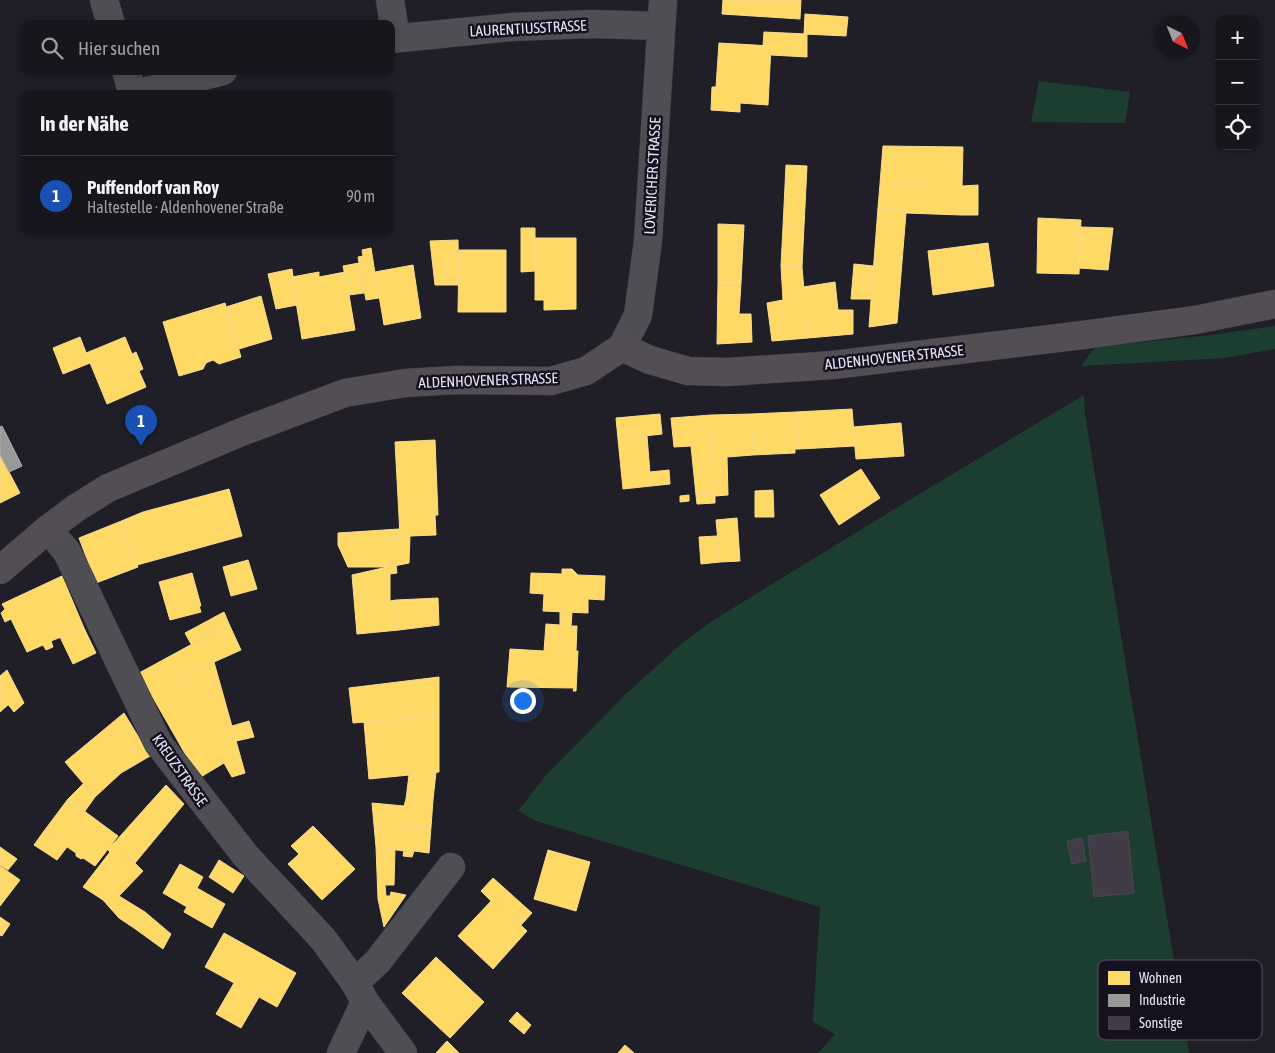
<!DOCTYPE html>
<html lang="de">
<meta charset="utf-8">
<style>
:root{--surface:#18161d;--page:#211f26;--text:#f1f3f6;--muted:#9f9fa4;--line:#36353b;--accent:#1a73e8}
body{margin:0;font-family:"Asap Condensed",sans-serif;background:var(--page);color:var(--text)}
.controls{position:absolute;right:15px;top:15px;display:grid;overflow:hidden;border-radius:10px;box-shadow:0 2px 8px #0003}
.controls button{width:45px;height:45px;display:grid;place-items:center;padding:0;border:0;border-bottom:1px solid var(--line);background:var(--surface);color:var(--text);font:25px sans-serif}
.compass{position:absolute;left:1155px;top:15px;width:45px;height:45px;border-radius:50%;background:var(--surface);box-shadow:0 2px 8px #0003;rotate:137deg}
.you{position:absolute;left:522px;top:700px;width:18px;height:18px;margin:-12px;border:4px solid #fff;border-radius:50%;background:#1a73e8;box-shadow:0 0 0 8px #1a73e833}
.badge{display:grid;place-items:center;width:32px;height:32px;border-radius:50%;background:var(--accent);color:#fff;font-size:16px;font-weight:700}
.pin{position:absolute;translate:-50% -41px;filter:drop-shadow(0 1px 2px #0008)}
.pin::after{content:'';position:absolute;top:26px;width:18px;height:15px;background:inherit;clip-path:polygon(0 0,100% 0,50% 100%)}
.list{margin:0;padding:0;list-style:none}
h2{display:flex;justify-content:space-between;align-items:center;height:65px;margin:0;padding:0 20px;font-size:21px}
h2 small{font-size:16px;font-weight:400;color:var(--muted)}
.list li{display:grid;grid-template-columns:32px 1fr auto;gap:15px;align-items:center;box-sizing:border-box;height:80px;padding:0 20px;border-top:1px solid var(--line)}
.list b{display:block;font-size:19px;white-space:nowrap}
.list p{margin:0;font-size:16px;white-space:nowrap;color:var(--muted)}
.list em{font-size:16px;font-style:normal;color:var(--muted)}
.icon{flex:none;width:28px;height:28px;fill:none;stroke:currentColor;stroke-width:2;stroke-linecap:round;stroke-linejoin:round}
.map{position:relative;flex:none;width:1275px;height:1053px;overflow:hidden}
.search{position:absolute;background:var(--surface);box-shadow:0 2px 8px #0003;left:20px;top:20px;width:375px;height:55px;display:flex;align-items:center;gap:12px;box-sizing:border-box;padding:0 18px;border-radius:10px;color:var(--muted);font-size:19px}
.panel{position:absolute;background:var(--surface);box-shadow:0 2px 8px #0003;left:20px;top:90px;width:375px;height:145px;border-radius:10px}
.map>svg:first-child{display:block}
.green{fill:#1c3e30}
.homes{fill:#ffd966;stroke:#f8dc8f}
.industry{fill:#999;stroke:#b0b0b3}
.building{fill:#423c48;stroke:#49464e}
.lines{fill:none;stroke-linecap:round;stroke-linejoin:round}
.street-casing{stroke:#3a3940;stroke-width:29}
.secondary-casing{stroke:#3a3940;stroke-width:29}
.street{stroke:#4f4e55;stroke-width:28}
.secondary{stroke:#524e54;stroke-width:28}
.labels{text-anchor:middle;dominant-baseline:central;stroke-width:5;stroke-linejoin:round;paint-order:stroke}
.street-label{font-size:15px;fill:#e6e4f0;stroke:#151121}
.key{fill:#151121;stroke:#54505f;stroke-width:1}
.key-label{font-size:14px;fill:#e6e4f0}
</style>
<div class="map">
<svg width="1275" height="1053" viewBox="0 0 1275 1053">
<rect width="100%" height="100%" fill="#201e27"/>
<g class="green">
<polygon points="1039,81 1130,92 1125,123 1031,122"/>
<polygon points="1275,326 1275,349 1225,358 1081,366 1095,347 1210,335"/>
<polygon points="1084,395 1085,414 1189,1053 818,1053 835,1034 813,1022 820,907 536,821 518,811 545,776 626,694 681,644 712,621 901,505"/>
</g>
<g class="homes">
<polygon points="723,0 801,0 800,19 722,14"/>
<polygon points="805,14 848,17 846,36 804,34"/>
<polygon points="764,32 807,34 807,57 771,55 771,46 763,46"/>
<polygon points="719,43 771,46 768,105 740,103 740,112 711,110 712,87 716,87"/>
<polygon points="883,146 963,147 962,186 880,184"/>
<polygon points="786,165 807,166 804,226 783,227"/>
<polygon points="880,184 962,186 961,215 906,213 906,209 878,208"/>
<polygon points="978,185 978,215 961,215 962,186"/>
<polygon points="878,208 906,209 906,213 897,323 869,327"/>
<polygon points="1038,218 1081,220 1079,274 1037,273"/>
<polygon points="718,224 744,225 741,283 718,283"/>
<polygon points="804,226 802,267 781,266 783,227"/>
<polygon points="1081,227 1113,228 1108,270 1079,268"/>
<polygon points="521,228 535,228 535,271 521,272"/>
<polygon points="535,238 576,238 576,309 544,310 544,300 535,300"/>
<polygon points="458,240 459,285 435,285 430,241"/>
<polygon points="988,243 994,286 933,295 928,251"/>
<polygon points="371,248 379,298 366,300 358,257 363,256 362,250"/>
<polygon points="459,250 506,250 506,312 458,312"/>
<polygon points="359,263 364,293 349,295 343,266"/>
<polygon points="854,264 874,266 871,299 851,299"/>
<polygon points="413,265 421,318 384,325 375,272"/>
<polygon points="781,266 802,267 808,338 772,341 767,303 783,300"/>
<polygon points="292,269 297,305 276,309 268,274"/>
<polygon points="319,272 319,277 345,272 355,330 302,339 292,277"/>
<polygon points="835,282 838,310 853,310 853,334 808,338 803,287"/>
<polygon points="718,283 741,283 739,314 751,314 752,342 717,344"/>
<polygon points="261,296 272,339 239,349 226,307"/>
<polygon points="225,303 241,357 219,364 213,360 206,363 203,369 179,376 163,322"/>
<polygon points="80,337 90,363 63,374 53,348"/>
<polygon points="125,337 132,354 136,352 143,369 139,371 146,387 107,404 86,353"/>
<polygon points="852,409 855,446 799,449 796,412"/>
<polygon points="796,412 799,449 795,449 795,453 753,455 751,414"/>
<polygon points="660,414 662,434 618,439 616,418"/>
<polygon points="751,414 753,455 727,457 728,495 715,496 711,415"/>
<polygon points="711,415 715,494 696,495 691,446 674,447 671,418"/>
<polygon points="901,423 904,456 856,459 853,427"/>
<polygon points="647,436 651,486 623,489 618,439"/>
<polygon points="435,440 438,515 399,516 395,442"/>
<polygon points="0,455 20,493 0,503"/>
<polygon points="861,469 880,498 839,525 820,495"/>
<polygon points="669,470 670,484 651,486 650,472"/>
<polygon points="229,489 242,536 137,565 119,522 143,512"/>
<polygon points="773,490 774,517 755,517 755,491"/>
<polygon points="715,494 715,503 697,504 696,495"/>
<polygon points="689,495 689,501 680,502 680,496"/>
<polygon points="435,515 436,535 410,536 409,563 389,567 390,539 400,538 399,516"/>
<polygon points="737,518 740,561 720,562 716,520"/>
<polygon points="119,522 138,567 96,583 79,538"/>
<polygon points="399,529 400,538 390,539 389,567 348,567 338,545 338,533"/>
<polygon points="717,536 720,562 701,564 699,537"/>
<polygon points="248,560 257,589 231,596 223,567"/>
<polygon points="396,565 397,573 390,574 390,601 396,600 399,630 357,634 352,575"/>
<polygon points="562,569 572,569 578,575 605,576 604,600 588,599 588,613 543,611 544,594 530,593 531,573 562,574"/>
<polygon points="192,573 201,606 199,606 201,612 170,620 159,582"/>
<polygon points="62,576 84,628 51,641 53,647 46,650 43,645 27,652 11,619 5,622 1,613 5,609 2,604"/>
<polygon points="438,598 439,625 399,630 396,600"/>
<polygon points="224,612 229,624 191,644 185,633"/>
<polygon points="560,612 572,613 571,626 577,626 576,651 578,651 576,691 573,691 574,688 507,687 510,649 544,651 546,624 560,625"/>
<polygon points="229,624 241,650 214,662 152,696 139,673"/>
<polygon points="84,628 96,653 73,664 60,637"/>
<polygon points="214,662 245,773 232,777 224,763 199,778 152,696"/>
<polygon points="7,670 24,703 14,712 0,694 0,676"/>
<polygon points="439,677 439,716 353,723 349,688"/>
<polygon points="0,694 9,704 0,712"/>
<polygon points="124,713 150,756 121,773 95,797 65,762"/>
<polygon points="439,716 439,772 369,779 364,722"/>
<polygon points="249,721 254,737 236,741 232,726"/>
<polygon points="436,772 433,800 406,799 409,775"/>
<polygon points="83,784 95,797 85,811 68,799"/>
<polygon points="166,785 184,804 135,863 114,843"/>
<polygon points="68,799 118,836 95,866 83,858 81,859 76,856 76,853 44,831"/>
<polygon points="406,799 433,800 431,827 374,825 372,803 404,806"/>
<polygon points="374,825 431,827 429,853 414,851 412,857 403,856 404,851 376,847"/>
<polygon points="313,826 355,869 322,900 288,864 299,854 291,846"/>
<polygon points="44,831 67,847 57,860 34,845"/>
<polygon points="114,843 143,871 119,896 145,912 134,928 119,918 103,900 83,887 110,852 107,849"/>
<polygon points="0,847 17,859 8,870 0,865"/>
<polygon points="376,847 395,849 394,885 385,885 386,896 390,896 391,892 406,895 384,927 378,899"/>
<polygon points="548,850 590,862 576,911 534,899"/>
<polygon points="219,860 244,876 233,893 209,877"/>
<polygon points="180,864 203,877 187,907 163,893"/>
<polygon points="0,866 20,880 0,906"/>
<polygon points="493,878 532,913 521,925 493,899 491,901 481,891"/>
<polygon points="197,888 225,904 212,928 184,912"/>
<polygon points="493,899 527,931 493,969 458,936"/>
<polygon points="145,912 171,934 163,949 134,928"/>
<polygon points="0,917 10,924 2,936 0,935"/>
<polygon points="224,933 296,973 277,1007 259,997 241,1028 216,1014 234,983 205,967"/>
<polygon points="436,957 484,1002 450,1038 402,993"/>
<polygon points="517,1012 531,1025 524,1034 509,1021"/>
<polygon points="447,1041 459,1053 436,1053"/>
<polygon points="625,1045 634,1053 618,1053"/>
</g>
<polygon class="industry" points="2,426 22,466 9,472 0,455 0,427"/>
<g class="building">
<polygon points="1128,831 1134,893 1094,897 1088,836"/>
<polygon points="1082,838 1086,861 1072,864 1067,841"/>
</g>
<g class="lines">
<g class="street-casing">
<g id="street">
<polyline points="104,0 111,24"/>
<polyline points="390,0 396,38"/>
<polyline points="391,39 512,27 592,24 661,26"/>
<polyline points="126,71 133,94"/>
<polyline points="135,94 223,71"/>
<polyline points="622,347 638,315 648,241 663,0"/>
<polyline points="48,529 67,552 158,743 245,855 323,939 355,983 365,1002 341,1053"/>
<polyline points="355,983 378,961 451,867"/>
<polyline points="365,1002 403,1053"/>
</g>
</g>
<g class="secondary-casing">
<polyline id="secondary" points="0,570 48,529 76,508 108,488 239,433 345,393 405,383 456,380 551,381 586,371 622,347 650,360 688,371 727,372 833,365 1075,336 1195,320 1275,304"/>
</g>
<use href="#street" class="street"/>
<use href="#secondary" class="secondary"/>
</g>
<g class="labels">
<g class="street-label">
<text transform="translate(528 28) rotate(-3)">LAURENTIUSSTRASSE</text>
<text transform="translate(652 176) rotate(-87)">LOVERICHER STRASSE</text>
<text transform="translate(894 357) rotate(-6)">ALDENHOVENER STRASSE</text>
<text transform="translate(488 380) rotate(-2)">ALDENHOVENER STRASSE</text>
<text transform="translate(180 770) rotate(55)">KREUZSTRASSE</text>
</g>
</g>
<rect x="1098" y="960" width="164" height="80" rx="8" class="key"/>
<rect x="1108" y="971" width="22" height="14" fill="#ffd966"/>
<rect x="1108" y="994" width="22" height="13" fill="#999"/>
<rect x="1108" y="1016" width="22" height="14" fill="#423c48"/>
<g class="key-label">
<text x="1139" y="983">Wohnen</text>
<text x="1139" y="1005">Industrie</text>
<text x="1139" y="1028">Sonstige</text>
</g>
</svg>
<div class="controls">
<button>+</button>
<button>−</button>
<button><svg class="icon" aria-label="locate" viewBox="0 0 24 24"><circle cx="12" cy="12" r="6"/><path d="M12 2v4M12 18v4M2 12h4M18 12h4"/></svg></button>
</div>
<svg class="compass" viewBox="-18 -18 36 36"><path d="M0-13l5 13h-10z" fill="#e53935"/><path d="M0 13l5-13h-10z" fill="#9f9fa4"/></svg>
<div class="you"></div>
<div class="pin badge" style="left:141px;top:446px;background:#1a4fb4">1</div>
<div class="search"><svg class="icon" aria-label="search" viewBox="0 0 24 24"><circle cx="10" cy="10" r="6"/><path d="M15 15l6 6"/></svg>Hier suchen</div>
<section class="panel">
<h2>In der Nähe<small></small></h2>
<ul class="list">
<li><span class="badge" style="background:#1a4fb4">1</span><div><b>Puffendorf van Roy</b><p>Haltestelle · Aldenhovener Straße</p></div><em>90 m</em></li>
</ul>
</section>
</div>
